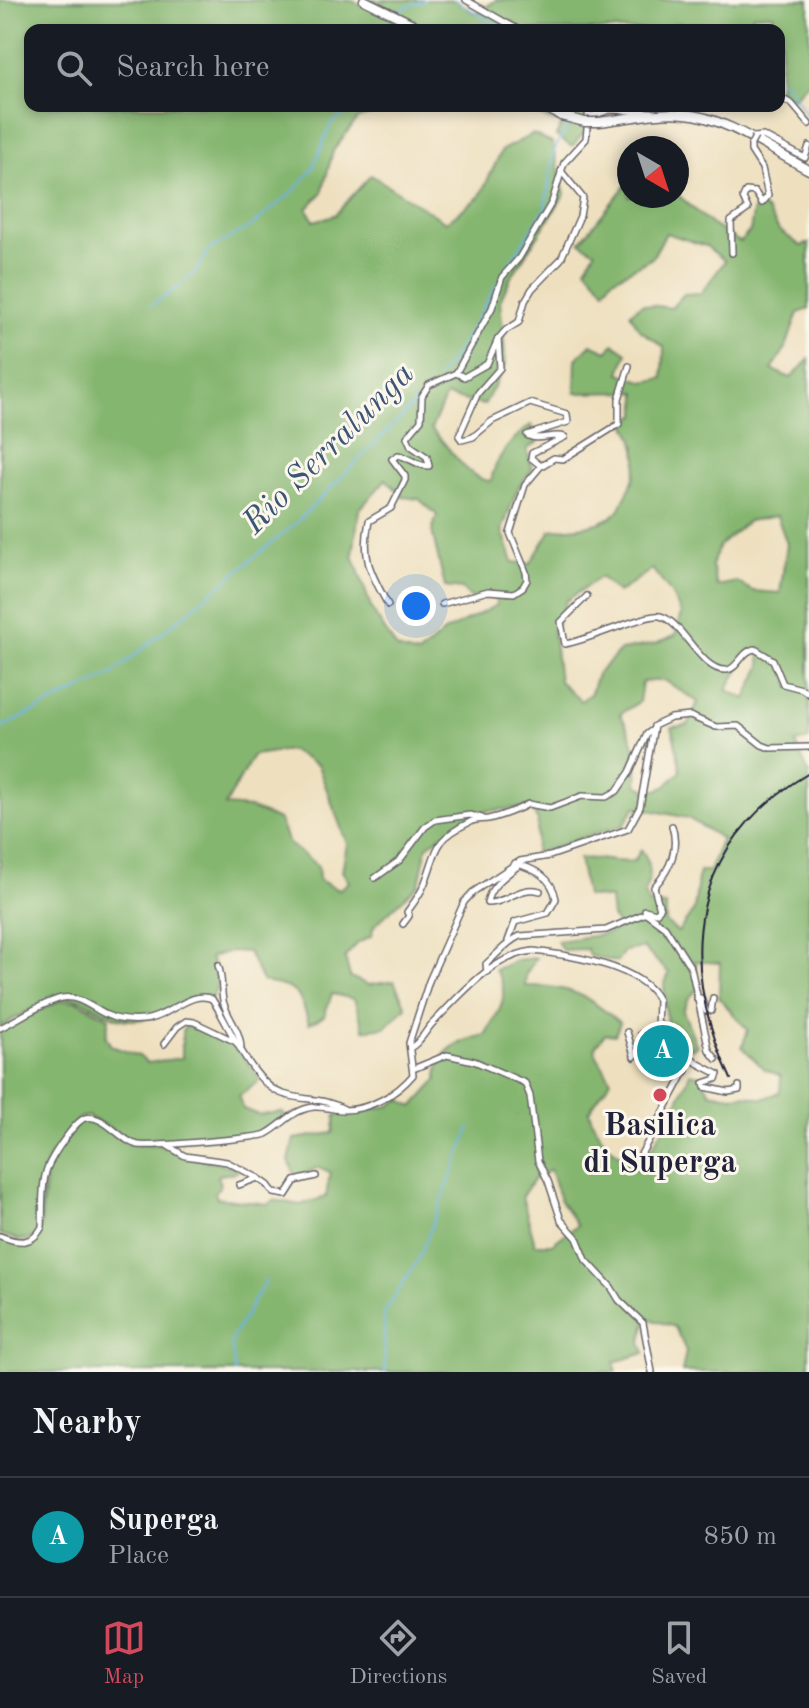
<!DOCTYPE html>
<style>
:root{--surface:#171b24;--page:#242831;--text:#f1f3f6;--muted:#9ea1a6;--line:#363941;--accent:#d1495b}
body{margin:0;font-family:"Old Standard TT",serif;background:var(--page);color:var(--text)}
.compass{position:absolute;left:617px;top:136px;width:72px;height:72px;border-radius:50%;background:var(--surface);box-shadow:0 4px 12px #0003;rotate:141deg}
.you{position:absolute;left:416px;top:606px;width:28px;height:28px;margin:-20px;border:6px solid #fff;border-radius:50%;background:#1a73e8;box-shadow:0 0 0 12px #1a73e833}
.badge{display:grid;place-items:center;width:52px;height:52px;border-radius:50%;background:var(--accent);color:#fff;font-size:26px;font-weight:700}
.pin{position:absolute;translate:-50% -50%;border:4px solid #fff;box-shadow:0 2px 8px #0006}
.list{margin:0;padding:0;list-style:none}
h2{display:flex;justify-content:space-between;align-items:center;height:104px;margin:0;padding:0 32px;font-size:34px}
h2 small{font-size:26px;font-weight:400;color:var(--muted)}
.list li{display:grid;grid-template-columns:52px 1fr auto;gap:24px;align-items:center;box-sizing:border-box;height:120px;padding:0 32px;border-top:2px solid var(--line)}
.list b{display:block;font-size:30px;white-space:nowrap}
.list p{margin:0;font-size:26px;white-space:nowrap;color:var(--muted)}
.list em{font-size:26px;font-style:normal;color:var(--muted)}
.icon{flex:none;width:44px;height:44px;fill:none;stroke:currentColor;stroke-width:2;stroke-linecap:round;stroke-linejoin:round}
.map{position:relative;flex:none;width:809px;height:1372px;overflow:hidden}
.search{position:absolute;background:var(--surface);box-shadow:0 4px 12px #0003;left:24px;right:24px;top:24px;height:88px;display:flex;align-items:center;gap:20px;box-sizing:border-box;padding:0 28px;border-radius:16px;color:var(--muted);font-size:30px}
.sheet{height:224px;background:var(--surface)}
nav{display:flex;justify-content:space-around;align-items:center;box-sizing:border-box;height:112px;border-top:2px solid var(--line);background:var(--surface);font-size:22px;color:var(--muted)}
nav a{display:grid;justify-items:center;gap:4px}
nav .on{color:var(--accent)}
.map>svg:first-child{display:block}
.forest{fill:#85b670;stroke:#546c56;stroke-width:2;fill-rule:evenodd}
.lines{fill:none;stroke-linecap:round;stroke-linejoin:round}
.stream{stroke:#6cb2e2;stroke-width:2}
.minor-casing{stroke:#696469;stroke-width:8}
.major-casing{stroke:#696469;stroke-width:11}
.minor{stroke:#fff;stroke-width:5}
.major{stroke:#fff;stroke-width:8}
.tram{stroke:#22223b;stroke-width:2}
.minor-bridge-casing{stroke:#696469;stroke-width:8;stroke-linecap:butt}
.major-bridge-casing{stroke:#696469;stroke-width:11;stroke-linecap:butt}
.minor-bridge{stroke:#fff;stroke-width:5}
.major-bridge{stroke:#fff;stroke-width:8}
.poi-dot{fill:#d1495b;stroke:#fbf7ec;stroke-width:3}
.labels{text-anchor:middle;dominant-baseline:central;stroke-width:6;stroke-linejoin:round;paint-order:stroke}
.poi-label{font-size:32px;font-weight:bold;fill:#22223b;stroke:#fbf7ec}
.water-label{font-size:34px;font-style:italic;fill:#3c5475;stroke:#fbf7ec}
</style>
<div class="map">
<svg width="809" height="1372" viewBox="0 0 809 1372">
<rect width="100%" height="100%" fill="#fbf7ec"/>
<filter id="ink" filterUnits="userSpaceOnUse"><feTurbulence type="fractalNoise" baseFrequency=".0125" numOctaves="2"/><feDisplacementMap in="SourceGraphic" scale="16" xChannelSelector="R" yChannelSelector="G"/><feConvolveMatrix kernelMatrix="1 2 1 2 8 2 1 2 1" color-interpolation-filters="sRGB"/></filter>
<filter id="wash" filterUnits="userSpaceOnUse"><feTurbulence type="fractalNoise" baseFrequency=".006" numOctaves="4" result="noise"/><feDisplacementMap in="SourceGraphic" scale="32" xChannelSelector="R" yChannelSelector="G"/><feGaussianBlur stdDeviation="1.8" result="paint"/><feColorMatrix in="noise" values="0 0 0 0 0 0 0 0 0 0 0 0 0 0 0 0 0 1.4 0 .05"/><feComposite in="paint" operator="in"/></filter>
<g filter="url(#wash)">
<rect width="100%" height="100%" fill="#eee0bf"/>
<g class="forest">
<path d="M0,0H350L362,5L374,0H454L476,14L496,0H809V81L793,98L779,92L781,43L773,14L753,15L747,30H722L717,23H674L664,30H30V106H397L358,118L333,151L322,193L307,209L314,221L335,215L371,175L446,222L480,196L502,150L533,134L552,143L565,194L510,279L500,301L506,364L484,405L446,396L431,429C450,446 466,480 491,481C495,458 512,438 531,425L538,442L527,449L532,469L518,488L502,530L513,562L530,564L551,530C571,527 602,528 617,512C621,509 623,501 626,496C641,468 641,447 624,420L637,415V392L575,393L576,359L591,344L607,351L614,344L627,353L620,373L645,382L663,378L664,347L640,330L630,313L642,304L671,308L684,294L701,293L725,261L706,246L666,233L652,258L611,280L605,290L586,268L595,251L580,242L629,181V196L677,194L711,224L740,242L750,231L755,202L767,211L779,230L801,246L809,243V309L798,313L786,347L772,370L791,378L809,359V740L795,743L809,774V1372H682L686,1351L675,1327L647,1318L641,1342L645,1353L614,1362L617,1372H0V1238C15,1243 28,1248 40,1234L46,1173L53,1157L80,1121C102,1117 109,1135 128,1142C142,1147 160,1140 172,1151L240,1169L235,1173L218,1175L220,1186L215,1192L217,1198L268,1204L274,1200L300,1205L326,1197L330,1172L319,1167L296,1178L289,1161L294,1139L333,1133L336,1115L390,1106L400,1099L413,1107L437,1080C437,1049 459,1041 485,1035C498,1013 513,995 495,970L516,960L536,958L526,974L525,986C571,985 586,995 620,1023L615,1035L605,1034L595,1047L596,1054L611,1080L589,1111C595,1137 618,1155 639,1170L675,1108L690,1073L700,1075L710,1092L731,1096L745,1095L763,1099L780,1092L781,1076L764,1069L742,1047L748,1030L719,998L720,963L695,961L699,988L689,998L683,1011L697,1046L691,1049L667,1027L664,986L669,973L643,948L624,951L617,962L589,956L587,949L562,950L557,941L599,935L621,928L612,917L610,899L586,896L579,859C599,856 615,864 634,861L641,850C653,864 651,877 644,893L650,904L666,906V923L678,932L694,910L699,871H709L722,839L688,818L635,807L623,826C592,832 565,846 535,853L538,821L530,807L485,811L462,821L427,846L419,884L374,926L371,936L357,944L345,957L350,977L368,985L394,981L406,1007L385,1027L364,1030L354,999L332,994L324,1016L309,1024C299,990 298,989 262,981L248,952L232,951L210,957C216,972 221,984 212,998L194,996C168,1013 139,1029 108,1014C93,1007 79,996 62,997C50,998 12,1020 0,1027ZM386,479L403,497L419,499L437,515L432,531L445,587L462,589L470,598L493,594L497,605L444,632L418,655L397,649L372,610L353,555L359,510ZM777,516L787,544L780,593L753,591L737,582L717,586L712,565L719,546L748,521ZM652,569L671,593L681,613L675,636L655,644L621,650L597,674L591,693L581,701L559,681L553,632L566,601L600,577L618,593ZM759,652L761,666L746,699L727,690L748,654ZM664,680L698,702L688,725L672,727L681,771L665,787L651,792L637,785C639,758 634,736 620,714L639,702L642,682ZM290,750L318,766L347,844L342,871L349,882L338,890L319,880L318,866L288,843L279,820L250,808L225,806L253,755ZM550,1170L560,1200L577,1225L552,1244H535L522,1196L534,1179Z"/>
<polygon points="521,106 606,106 572,147 556,136 562,123 550,121"/>
<polygon points="61,1000 77,1001 109,1018 106,1037 111,1046 139,1056 147,1063 182,1058 182,1031 187,1025 238,1048 260,1080 239,1096 243,1109 260,1115 282,1112 285,1115 259,1134 145,1143 130,1139 87,1116 79,1118 50,1155 43,1172 40,1227 33,1238 19,1240 0,1234 0,1030"/>
</g>
<g class="lines">
<g class="stream">
<polyline points="455,0 491,22 512,30"/>
<polyline points="400,14 403,8 425,0"/>
<polyline points="397,20 398,30"/>
<polyline points="779,81 785,83 809,118"/>
<polyline points="573,115 578,106"/>
<polyline points="505,270 545,208 554,151 570,121"/>
<path d="M151,305C174,290 198,278 207,251L254,224L298,187L313,168L331,123L359,106"/>
<polyline points="438,378 458,351 498,282"/>
<polyline points="0,728 112,674 296,523 420,398"/>
<polyline points="235,1372 231,1340 266,1280"/>
<polyline points="385,1372 384,1313 420,1256 470,1128"/>
</g>
</g>
</g>
<g filter="url(#ink)">
<g class="lines">
<g class="minor-casing">
<g id="minor">
<polyline points="466,0 519,30"/>
<polyline points="779,97 792,104 809,124"/>
<polyline points="588,117 610,110 652,112"/>
<polyline points="755,137 763,136 805,158 809,146"/>
<polyline points="732,253 731,221 748,209 743,198 746,191 755,192 762,203 768,196 762,168 751,151 751,144"/>
<polyline points="498,339 506,330 519,322 525,301 532,289 561,259 580,216 583,198 561,171"/>
<path d="M456,373L464,377L487,364L498,339L500,368L478,393L459,436L462,440L473,437L492,421L530,403L567,414L568,422L527,435C537,442 553,433 565,437L532,453L531,458L541,466L554,458L563,459L619,424V399L629,366"/>
<path d="M587,596L561,622L565,644C587,641 646,613 660,616C683,621 701,673 727,670C738,669 742,650 755,649L773,660L783,684L802,689L809,694"/>
<polyline points="442,604 488,591 514,593 523,587 527,580 526,572 510,533 525,485 541,466"/>
<path d="M388,605C371,573 361,559 369,521L391,508L405,480V476L392,459L398,455C409,457 419,467 429,466L427,457L411,446L407,437L421,420L422,396L429,385L456,373L492,308L502,277L519,258L552,202L564,163L586,139L589,106"/>
<path d="M518,866C505,876 489,887 487,903C506,904 519,885 540,891"/>
<polyline points="375,878 400,860 425,827 435,820 470,815 482,818"/>
<path d="M645,910L656,913L660,909L654,887C670,870 679,849 672,826"/>
<path d="M403,924L409,916L407,912C413,904 420,895 424,885C438,851 431,841 470,822C475,819 482,820 488,819C498,817 520,809 528,804L550,808L582,796L606,797L617,791L630,772L647,734L651,731"/>
<path d="M508,941L515,922L548,913L556,899C552,876 534,869 515,863"/>
<path d="M218,965C224,981 220,994 224,1004C229,1020 240,1030 241,1047"/>
<path d="M487,972L486,964C498,954 506,942 520,936L606,930L646,913L665,927L691,968L709,1050L716,1059"/>
<polyline points="697,999 701,998 706,1011"/>
<polyline points="711,1011 713,998"/>
<polyline points="659,1024 697,1063 718,1074 716,1079 704,1083 705,1087"/>
<path d="M0,1028C19,1019 41,1003 62,998C79,995 93,1009 107,1015C119,1021 132,1021 144,1020C168,1018 191,989 212,999C229,1025 252,1084 283,1094C304,1101 323,1097 344,1109"/>
<polyline points="627,1032 634,1055"/>
<polyline points="164,1044 177,1027 186,1021 194,1022 236,1042"/>
<path d="M410,1048C420,1043 424,1033 431,1025C459,997 491,956 533,951C568,955 641,965 658,1000L657,1031"/>
<path d="M634,1057C643,1045 652,1042 667,1042"/>
<polyline points="413,1069 447,1055 474,1061 525,1083 530,1096 538,1161 548,1181 561,1220 577,1238 586,1260 611,1287 619,1300 643,1323 652,1372"/>
<polyline points="705,1087 728,1092 739,1090 739,1086"/>
<polyline points="168,1146 185,1156 227,1162 258,1178 239,1185"/>
<polyline points="638,1160 686,1070 681,1058 661,1033 641,1034"/>
<polyline points="258,1178 268,1185 274,1193 286,1195 295,1181 316,1176"/>
<path d="M0,1236C18,1243 32,1246 42,1227C43,1210 41,1189 46,1172C49,1160 74,1122 85,1118C104,1113 121,1142 138,1145C150,1147 259,1138 266,1134C283,1125 293,1109 314,1107C324,1106 334,1110 344,1110C370,1110 397,1094 413,1075L409,1043L429,981L464,902L473,892L520,861L550,856L628,829L640,807L654,726L671,718L690,716L716,727L738,726L762,745L770,748L809,747"/>
</g>
</g>
<g class="major-casing">
<g id="major">
<polyline points="364,0 425,30"/>
<polyline points="542,106 561,116"/>
<path d="M599,122C627,119 657,111 685,114C726,117 773,152 809,170"/>
</g>
</g>
<use href="#minor" class="minor"/>
<use href="#major" class="major"/>
<path class="tram" d="M731,1079C675,959 689,844 809,773"/>
<g class="minor-bridge-casing">
<polyline id="minor-bridge" points="751,144 755,137"/>
</g>
<g class="major-bridge-casing">
<polyline id="major-bridge" points="561,116 585,122 599,122"/>
</g>
<use href="#minor-bridge" class="minor-bridge"/>
<use href="#major-bridge" class="major-bridge"/>
</g>
</g>
<circle class="poi-dot" cx="660" cy="1095" r="8"/>
<g class="labels">
<g class="poi-label">
<text x="660" y="1127">Basilica<tspan x="660" dy="37">di Superga</tspan></text>
</g>
<g class="water-label">
<text transform="translate(329 449) rotate(-45)">Rio Serralunga</text>
</g>
</g>
</svg>
<svg class="compass" viewBox="-18 -18 36 36"><path d="M0-13l5 13h-10z" fill="#e53935"/><path d="M0 13l5-13h-10z" fill="#9ea1a6"/></svg>
<div class="you"></div>
<div class="pin badge" style="left:663px;top:1051px;background:#0f9aa8">A</div>
<div class="search"><svg class="icon" aria-label="search" viewBox="0 0 24 24"><circle cx="10" cy="10" r="6"/><path d="M15 15l6 6"/></svg>Search here</div>
</div>
<section class="sheet">
<h2>Nearby<small></small></h2>
<ul class="list">
<li><span class="badge" style="background:#0f9aa8">A</span><div><b>Superga</b><p>Place</p></div><em>850 m</em></li>
</ul>
</section>
<nav>
<a class="on"><svg class="icon" aria-label="map" viewBox="0 0 24 24"><path d="M3 6l6-2 6 2 6-2v14l-6 2-6-2-6 2zM9 4v14M15 6v14"/></svg>Map</a>
<a><svg class="icon" aria-label="directions" viewBox="0 0 24 24"><path d="M12 3l9 9-9 9-9-9zM9 14v-3h6M13 9l2 2-2 2"/></svg>Directions</a>
<a><svg class="icon" aria-label="saved" viewBox="0 0 24 24"><path d="M7 4h10v16l-5-4-5 4z"/></svg>Saved</a>
</nav>
